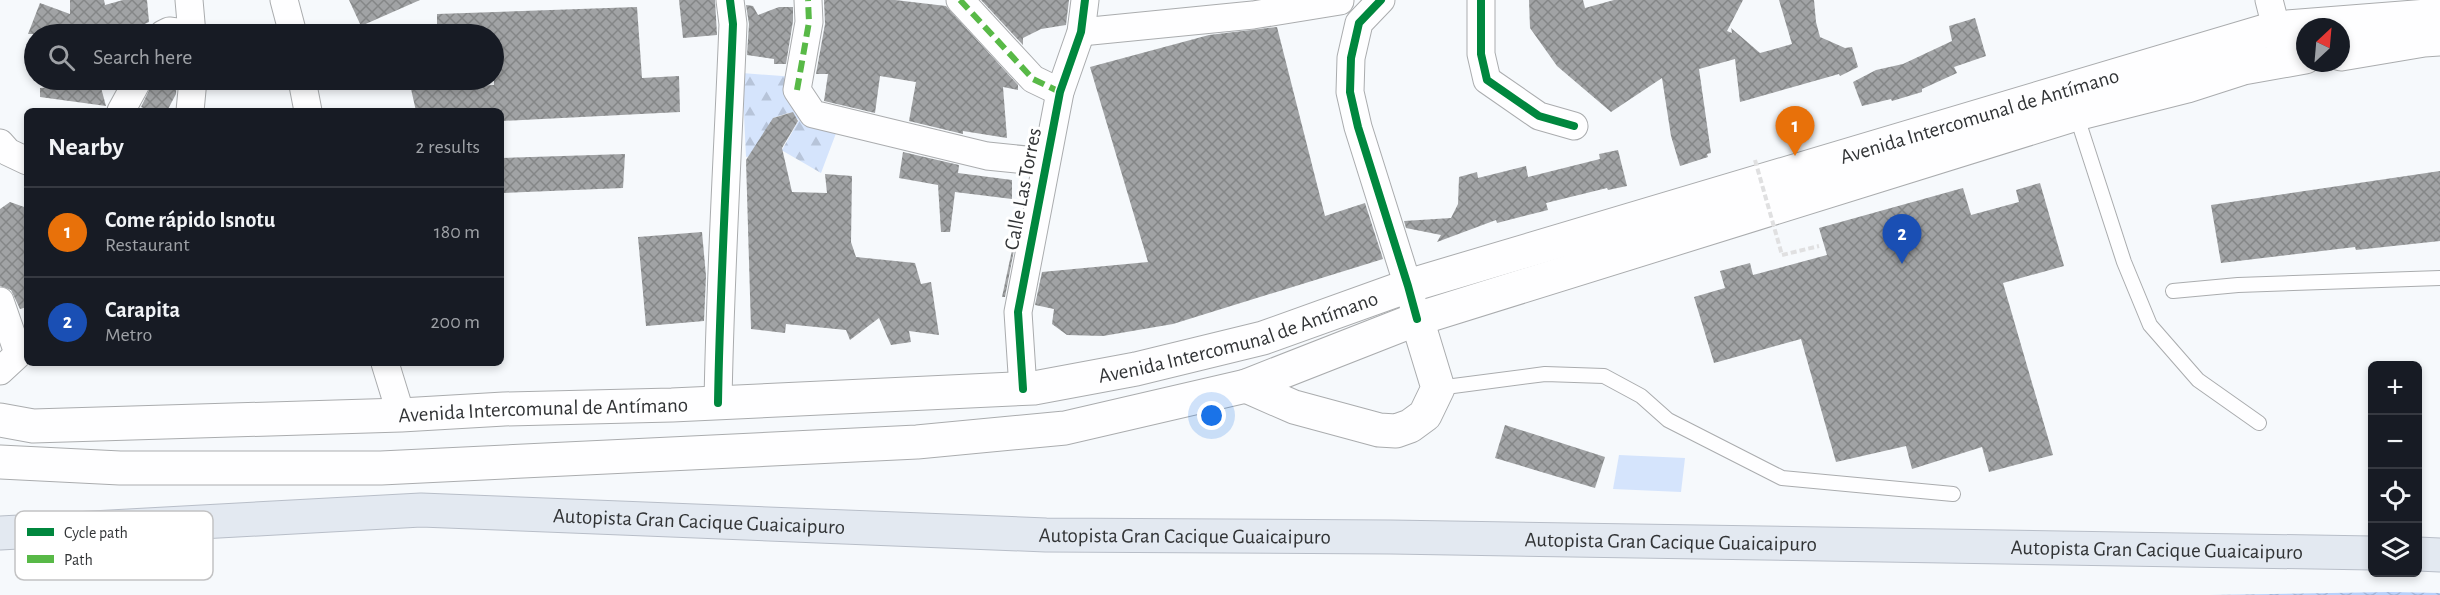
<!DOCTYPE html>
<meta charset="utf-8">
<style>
:root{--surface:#171b24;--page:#20242c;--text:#f1f3f6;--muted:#9ea1a6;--line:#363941;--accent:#0b8043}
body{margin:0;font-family:"Alegreya Sans",sans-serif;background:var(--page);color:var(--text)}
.controls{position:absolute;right:18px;bottom:18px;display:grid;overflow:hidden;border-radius:9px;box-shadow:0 3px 9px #0003}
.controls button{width:54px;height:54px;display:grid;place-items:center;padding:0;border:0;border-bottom:2px solid var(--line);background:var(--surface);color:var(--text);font:30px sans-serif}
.compass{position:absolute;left:2296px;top:18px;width:54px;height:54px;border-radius:50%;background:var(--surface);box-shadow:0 3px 9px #0003;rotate:26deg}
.you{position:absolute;left:1212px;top:416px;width:21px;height:21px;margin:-15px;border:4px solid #fff;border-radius:50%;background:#1a73e8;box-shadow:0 0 0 9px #1a73e833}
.badge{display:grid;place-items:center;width:39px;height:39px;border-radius:50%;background:var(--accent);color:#fff;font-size:20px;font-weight:700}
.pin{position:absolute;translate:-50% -50px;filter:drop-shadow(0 2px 3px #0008)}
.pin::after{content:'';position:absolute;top:32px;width:21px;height:18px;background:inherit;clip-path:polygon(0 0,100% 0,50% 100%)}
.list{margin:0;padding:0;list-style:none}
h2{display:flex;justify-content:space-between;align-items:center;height:78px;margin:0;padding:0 24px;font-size:26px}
h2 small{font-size:20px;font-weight:400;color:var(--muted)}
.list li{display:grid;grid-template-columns:39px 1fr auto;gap:18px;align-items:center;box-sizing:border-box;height:90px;padding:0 24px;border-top:2px solid var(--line)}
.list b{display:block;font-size:22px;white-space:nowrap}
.list p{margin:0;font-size:20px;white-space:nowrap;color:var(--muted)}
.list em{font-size:20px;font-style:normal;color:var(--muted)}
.icon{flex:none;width:33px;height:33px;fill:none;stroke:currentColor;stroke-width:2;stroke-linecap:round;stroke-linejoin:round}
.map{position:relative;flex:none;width:2440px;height:595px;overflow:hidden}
.search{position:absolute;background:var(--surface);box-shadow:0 3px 9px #0003;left:24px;top:24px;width:480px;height:66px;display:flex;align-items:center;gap:15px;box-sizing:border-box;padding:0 21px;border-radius:33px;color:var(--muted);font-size:22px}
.panel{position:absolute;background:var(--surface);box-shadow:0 3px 9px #0003;left:24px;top:108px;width:480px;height:258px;border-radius:9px}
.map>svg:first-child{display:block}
.forest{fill:url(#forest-firs);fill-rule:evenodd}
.garden{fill:#d5e4fc}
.water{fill:url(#water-waves)}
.building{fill:url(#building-cross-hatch)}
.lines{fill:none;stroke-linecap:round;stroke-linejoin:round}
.lane-casing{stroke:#aaacae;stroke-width:16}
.street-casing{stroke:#aaacae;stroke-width:29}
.secondary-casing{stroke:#aaacae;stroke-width:35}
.highway-casing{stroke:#b8bec8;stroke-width:35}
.path{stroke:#e0e0e1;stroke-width:4;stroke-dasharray:6 3;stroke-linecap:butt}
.lane{stroke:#fefeff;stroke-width:14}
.street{stroke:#fefeff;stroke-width:27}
.secondary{stroke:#fefeff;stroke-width:33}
.highway{stroke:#e3e9f1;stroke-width:33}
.path-bridge{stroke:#e0e0e1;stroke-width:4;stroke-dasharray:6 3;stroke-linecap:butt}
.quiet{stroke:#58b947;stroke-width:6;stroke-dasharray:12 6;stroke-linecap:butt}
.cycleway-casing{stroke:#fff;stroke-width:11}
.cycleway{stroke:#00873e;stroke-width:8}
.labels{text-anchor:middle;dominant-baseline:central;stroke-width:6;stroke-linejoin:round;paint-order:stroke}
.street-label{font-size:21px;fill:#323436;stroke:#fff}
.key{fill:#fff;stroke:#c2c2c3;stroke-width:1.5}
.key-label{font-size:16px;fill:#323436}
</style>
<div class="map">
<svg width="2440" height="595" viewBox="0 0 2440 595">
<defs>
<pattern id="forest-firs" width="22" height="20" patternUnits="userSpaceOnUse" patternTransform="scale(1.5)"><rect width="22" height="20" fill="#d5e4fc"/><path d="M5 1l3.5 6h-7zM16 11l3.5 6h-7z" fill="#b7c4d9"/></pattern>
<pattern id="water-waves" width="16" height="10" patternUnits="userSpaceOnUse" patternTransform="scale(1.5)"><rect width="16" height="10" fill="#b8d1fc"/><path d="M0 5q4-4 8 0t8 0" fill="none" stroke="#9fb4d9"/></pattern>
<pattern id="building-cross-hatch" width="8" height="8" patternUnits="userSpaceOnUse" patternTransform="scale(1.5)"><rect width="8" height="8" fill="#a1a3a5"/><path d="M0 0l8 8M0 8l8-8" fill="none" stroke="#848687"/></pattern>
</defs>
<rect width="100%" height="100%" fill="#f6f9fc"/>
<path class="forest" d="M742,73L796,77L838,128L821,173L783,151L746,157ZM788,113L799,120L782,150L773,118Z"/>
<polygon class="garden" points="1619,455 1685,458 1681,492 1613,489"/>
<polygon class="water" points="2391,592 2440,593 2440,595 2209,595"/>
<g class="building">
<polygon points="70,0 104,0 105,5 123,0 147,0 149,22 123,34 28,34 40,3 70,14"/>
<polygon points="349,0 420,0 361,26"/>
<polygon points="679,0 715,0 717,35 683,38"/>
<polygon points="824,0 895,0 946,6 1018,85 1018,90 1003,87 1007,138 963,131 963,134 909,121 916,82 880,76 875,113 824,101 828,74 816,74 825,24"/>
<polygon points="981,0 1069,0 1066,25 1041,29 1023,38 1023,45"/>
<polygon points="1529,0 1583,0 1585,8 1614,0 1743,0 1727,31 1732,33 1731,28 1760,53 1792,44 1779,0 1814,0 1816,22 1820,37 1845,48 1852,47 1858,67 1840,76 1839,74 1740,102 1735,59 1699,69 1711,153 1707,154 1708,157 1680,166 1671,136 1662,78 1611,112 1557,66 1530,28"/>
<polygon points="746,5 753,6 758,15 779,7 793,7 793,21 786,64 774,64 774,59 747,55 749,24"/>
<polygon points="637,7 642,78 679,76 680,112 501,121 501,111 416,111 411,89 494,85 494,34 437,34 437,14"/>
<polygon points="1975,18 1986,56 1954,67 1957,73 1922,89 1922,92 1892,101 1891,99 1862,106 1853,82 1876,70 1903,64 1952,41 1949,26"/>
<polygon points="1277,27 1325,216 1365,203 1383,259 1173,324 1103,336 1067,335 1052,324 1054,309 1035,305 1042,272 1148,262 1090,67 1209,35"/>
<polygon points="154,80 177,80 176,94 167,111 149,111 141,107"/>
<polygon points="100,84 106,106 40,97 40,88"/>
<polygon points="793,112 798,121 782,148 792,192 827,193 825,174 852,176 851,242 856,257 915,263 921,284 931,282 939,335 909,331 911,342 891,345 879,318 850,340 846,330 786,324 785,333 751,329 746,160 773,118"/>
<polygon points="1618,150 1627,186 1608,190 1607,188 1546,203 1548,210 1497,223 1496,220 1437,242 1441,235 1406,228 1404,221 1451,218 1458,204 1459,177 1477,172 1478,178 1526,166 1528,177 1600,159 1599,154"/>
<polygon points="903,152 959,165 958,173 1012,180 1012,199 955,192 950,232 941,232 938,185 899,178"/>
<polygon points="625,154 623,188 501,193 501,158"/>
<polygon points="2440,171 2440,241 2356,250 2355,247 2221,263 2211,205"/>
<polygon points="2040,183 2064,266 2003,283 2053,455 1989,472 1982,447 1912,469 1906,446 1836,462 1801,339 1714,363 1694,297 1725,288 1720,271 1750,263 1753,275 1827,255 1819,228 1963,188 1971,215 2019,202 2016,190"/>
<polygon points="10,202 27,208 27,307 20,309 11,290 0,286 0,209"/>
<polygon points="702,232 706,276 704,321 646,326 638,237"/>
<polygon points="1012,250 1014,250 1005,297 1002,297"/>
<polygon points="1505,425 1605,457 1595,488 1495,458"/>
</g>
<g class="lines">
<g class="lane-casing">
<g id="lane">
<polyline points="2076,114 2124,262 2150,325 2198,380 2259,423"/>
<polyline points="2173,291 2238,285 2440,278"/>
<polyline points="1438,388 1545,374 1604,376 1641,396 1668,420 1782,478 1953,494"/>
</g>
</g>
<g class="street-casing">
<g id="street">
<polyline points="189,0 192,34"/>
<polyline points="284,0 293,34"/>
<polyline points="808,0 809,22 797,90 813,114 987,156 1046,162"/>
<polyline points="960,0 1033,79 1060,92"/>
<polyline points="1381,0 1359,23 1351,58 1350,92 1358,127 1408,286 1417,319"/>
<polyline points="1481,0 1481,54 1487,80 1539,116 1574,126"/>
<polyline points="2269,0 2281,47"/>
<polyline points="1081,32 1253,15 1340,1"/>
<polyline points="163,34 169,31 192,34"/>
<polyline points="302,80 308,111"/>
<polyline points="121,111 138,80"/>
<polyline points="190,111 193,80"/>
<polyline points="0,143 8,152 27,161"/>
<polyline points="0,301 18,353"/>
<polyline points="385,363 401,415"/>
<polyline points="0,371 27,346"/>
<polyline points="1023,389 1018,312 1060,92 1081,32 1085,0"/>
<path d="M718,403C720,277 728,151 733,24L730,0"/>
</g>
</g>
<g class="secondary-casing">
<g id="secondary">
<polyline points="2341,54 2424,40 2440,39"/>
<polyline points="1246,386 1294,407 1379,430 1396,431 1410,426 1425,415 1438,388 1417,319"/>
<path id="s1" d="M0,420L33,426L401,415L504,409L672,405L1034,388L1136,369L1263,338L1408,286L2275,28L2440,15"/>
<polyline points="0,462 120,468 381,468 917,442 1065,428 1246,386 1417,319 2076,114 2187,86 2243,68 2305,57"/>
</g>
</g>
<g class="highway-casing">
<g id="highway">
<path id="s2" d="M0,533L421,510L1046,535L1391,537L2372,553"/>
<polyline points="2418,554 2440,555"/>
</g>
</g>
<polyline class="path" points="1782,255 1819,246"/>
<use href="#lane" class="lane"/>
<use href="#street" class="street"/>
<use href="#secondary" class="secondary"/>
<use href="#highway" class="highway"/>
<polyline class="path-bridge" points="1755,160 1782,255"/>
<g class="quiet">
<polyline points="960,0 1033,79 1060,92"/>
<polyline points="797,90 809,22 808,0"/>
</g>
<g class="cycleway-casing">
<g id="cycleway">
<polyline points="1381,0 1359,23 1351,58 1350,92 1358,127 1408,286 1417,319"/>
<polyline points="1481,0 1481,54 1487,80 1539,116 1574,126"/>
<polyline points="1023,389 1018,312 1060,92 1081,32 1085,0"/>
<path d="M718,403C720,277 728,151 733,24L730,0"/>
</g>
</g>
<use href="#cycleway" class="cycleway"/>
</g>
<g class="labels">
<g class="street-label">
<text stroke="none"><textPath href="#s1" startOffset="2020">Avenida Intercomunal de Antímano</textPath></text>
<text transform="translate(1023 189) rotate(-79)">Calle Las Torres</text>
<text stroke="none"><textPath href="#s1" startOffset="1246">Avenida Intercomunal de Antímano</textPath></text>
<text stroke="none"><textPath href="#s1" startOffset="544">Avenida Intercomunal de Antímano</textPath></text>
<text stroke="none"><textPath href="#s2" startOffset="700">Autopista Gran Cacique Guaicaipuro</textPath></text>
<text stroke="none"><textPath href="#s2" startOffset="1186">Autopista Gran Cacique Guaicaipuro</textPath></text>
<text stroke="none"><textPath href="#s2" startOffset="1672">Autopista Gran Cacique Guaicaipuro</textPath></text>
<text stroke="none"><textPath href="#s2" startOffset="2158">Autopista Gran Cacique Guaicaipuro</textPath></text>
</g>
</g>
<rect x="15" y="511" width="198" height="69" rx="9" class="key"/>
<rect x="27" y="528" width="27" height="8" fill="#00873e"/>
<rect x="27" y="555" width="27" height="8" fill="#58b947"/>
<g class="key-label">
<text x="64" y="538">Cycle path</text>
<text x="64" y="565">Path</text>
</g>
</svg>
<div class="controls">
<button>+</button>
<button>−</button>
<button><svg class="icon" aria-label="locate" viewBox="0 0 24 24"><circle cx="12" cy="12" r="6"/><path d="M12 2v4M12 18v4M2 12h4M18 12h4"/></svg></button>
<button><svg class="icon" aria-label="layers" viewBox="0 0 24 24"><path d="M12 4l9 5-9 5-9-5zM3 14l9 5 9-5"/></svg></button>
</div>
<svg class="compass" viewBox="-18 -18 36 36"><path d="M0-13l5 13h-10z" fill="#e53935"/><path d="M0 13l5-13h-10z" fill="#9ea1a6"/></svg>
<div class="you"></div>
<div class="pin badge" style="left:1795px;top:156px;background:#e8710a">1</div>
<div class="pin badge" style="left:1902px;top:264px;background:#1a4fb4">2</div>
<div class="search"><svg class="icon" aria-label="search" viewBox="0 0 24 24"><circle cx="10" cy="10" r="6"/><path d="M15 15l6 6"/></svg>Search here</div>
<section class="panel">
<h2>Nearby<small>2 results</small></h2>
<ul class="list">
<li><span class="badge" style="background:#e8710a">1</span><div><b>Come rápido Isnotu</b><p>Restaurant</p></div><em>180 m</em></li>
<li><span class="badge" style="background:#1a4fb4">2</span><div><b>Carapita</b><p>Metro</p></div><em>200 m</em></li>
</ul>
</section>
</div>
